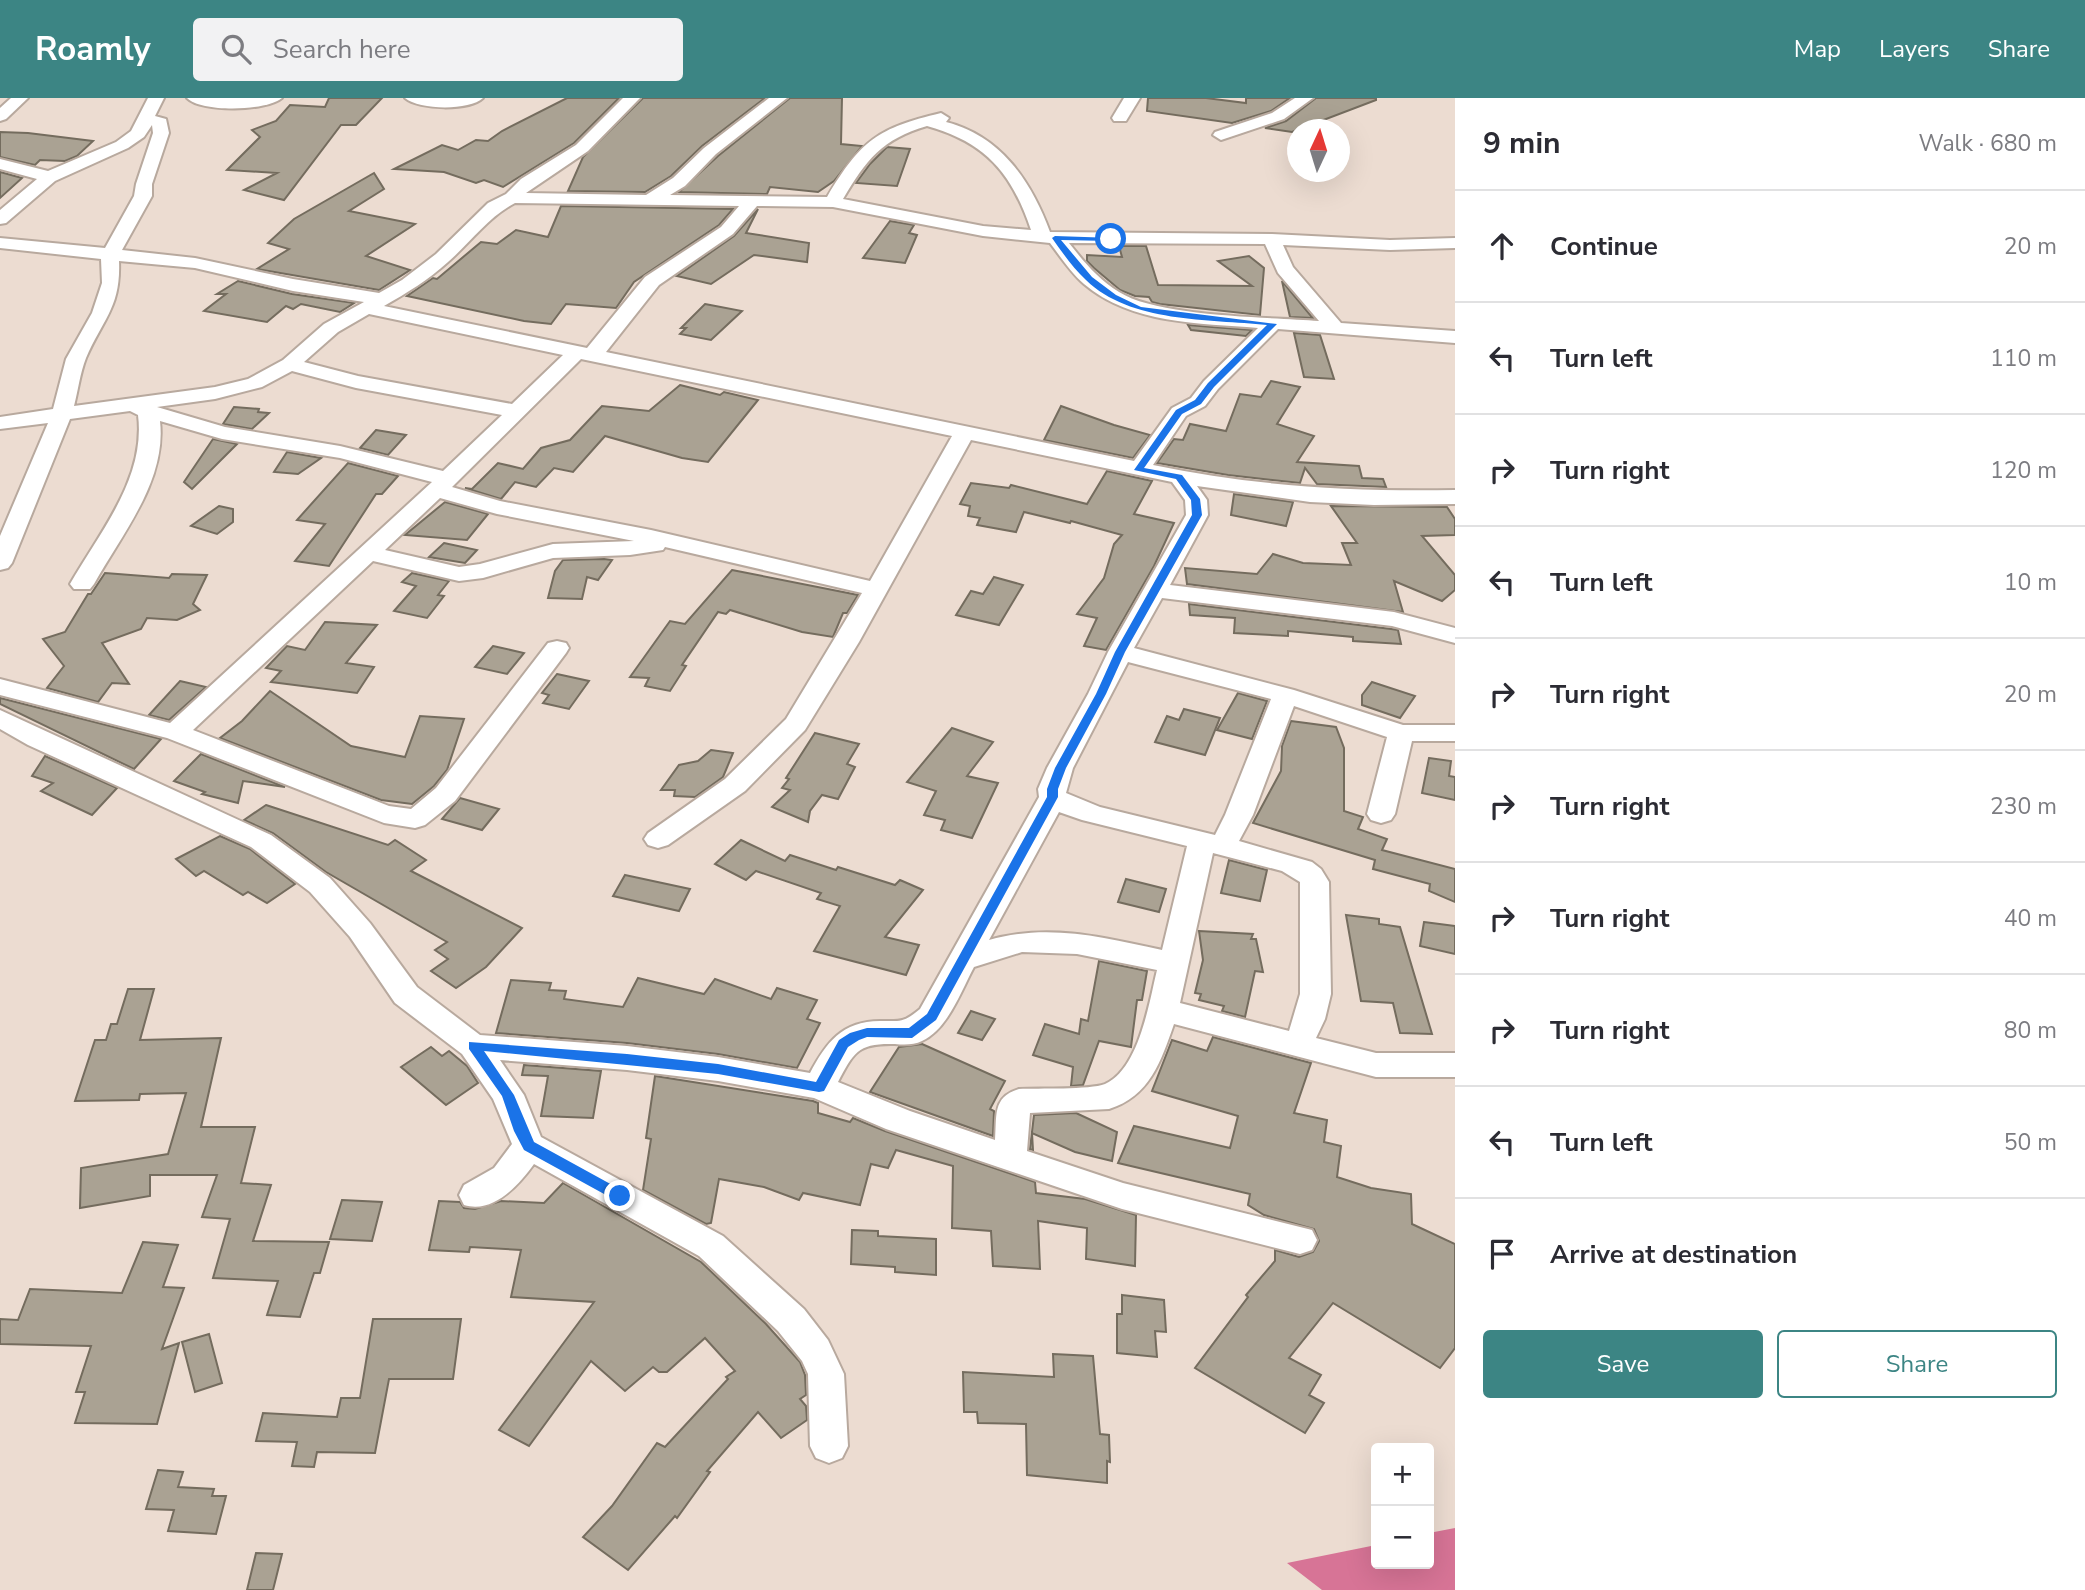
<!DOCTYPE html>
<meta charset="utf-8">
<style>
:root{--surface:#fff;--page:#f2f2f3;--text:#2b2b33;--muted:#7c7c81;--line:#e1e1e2;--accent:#3c8584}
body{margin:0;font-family:"Nunito Sans",sans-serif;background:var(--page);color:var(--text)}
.controls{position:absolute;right:21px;bottom:21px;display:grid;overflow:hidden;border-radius:7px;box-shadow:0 7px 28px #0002}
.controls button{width:63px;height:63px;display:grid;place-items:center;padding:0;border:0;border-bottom:2px solid var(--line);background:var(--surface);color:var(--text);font:35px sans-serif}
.compass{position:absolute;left:1287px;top:21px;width:63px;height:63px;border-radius:50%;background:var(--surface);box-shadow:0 7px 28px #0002;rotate:4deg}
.stop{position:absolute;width:21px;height:21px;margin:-16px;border:5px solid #1a73e8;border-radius:50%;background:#fff}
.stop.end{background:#1a73e8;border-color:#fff;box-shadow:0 2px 7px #0008}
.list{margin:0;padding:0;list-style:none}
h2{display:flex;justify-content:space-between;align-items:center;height:91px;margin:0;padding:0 28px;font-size:30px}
h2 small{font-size:23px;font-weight:400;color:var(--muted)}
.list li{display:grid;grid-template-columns:46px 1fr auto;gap:21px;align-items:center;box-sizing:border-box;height:112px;padding:0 28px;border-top:2px solid var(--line)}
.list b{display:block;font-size:26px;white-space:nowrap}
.list em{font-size:23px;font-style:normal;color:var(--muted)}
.actions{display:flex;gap:14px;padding:21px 28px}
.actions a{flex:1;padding:16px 0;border:2px solid var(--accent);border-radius:7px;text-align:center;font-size:24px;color:var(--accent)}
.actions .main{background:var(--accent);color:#fff}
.icon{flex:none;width:38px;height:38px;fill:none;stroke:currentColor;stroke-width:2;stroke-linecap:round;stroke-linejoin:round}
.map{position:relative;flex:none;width:1455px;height:1492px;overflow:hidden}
header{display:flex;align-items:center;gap:42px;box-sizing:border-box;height:98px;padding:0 35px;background:var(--accent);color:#fff}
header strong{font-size:33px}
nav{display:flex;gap:38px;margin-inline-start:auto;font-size:24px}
.search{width:490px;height:63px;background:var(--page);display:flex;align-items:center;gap:18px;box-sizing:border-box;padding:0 24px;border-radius:7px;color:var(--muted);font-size:26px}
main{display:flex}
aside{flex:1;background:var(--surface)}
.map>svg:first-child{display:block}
.water{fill:#d77496}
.building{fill:#aaa293;stroke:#746c5e;stroke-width:2}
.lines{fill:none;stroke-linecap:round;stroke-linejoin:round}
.street-casing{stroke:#b8a99e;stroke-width:4}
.street{fill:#fff;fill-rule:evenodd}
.route{fill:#1a73e8}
</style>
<header>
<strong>Roamly</strong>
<div class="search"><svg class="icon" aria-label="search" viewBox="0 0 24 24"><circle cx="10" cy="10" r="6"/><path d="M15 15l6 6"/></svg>Search here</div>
<nav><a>Map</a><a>Layers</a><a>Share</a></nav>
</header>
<main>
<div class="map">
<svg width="1455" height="1492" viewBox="0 0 1455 1492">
<rect width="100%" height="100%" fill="#ecdcd1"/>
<polygon class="water" points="1455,1430 1455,1492 1322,1492 1287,1465 1376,1447 1376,1466 1429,1466 1429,1435"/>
<g class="building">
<polygon points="329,0 382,0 356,27 341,27 284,102 244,92 277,75 227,72 260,39 252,32 276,23 290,7 325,9"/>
<polygon points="567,0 619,0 574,45 503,89 484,82 476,85 444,74 394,71 442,47 458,52 476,42 488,43 502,33"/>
<polygon points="643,0 765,0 702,48 671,78 645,94 568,93 583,59"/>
<polygon points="790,0 842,0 841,46 862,48 834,83 818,94 770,89 767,96 679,94 718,58"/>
<polygon points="1148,0 1206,0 1246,5 1246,0 1290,0 1271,13 1232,25 1147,13"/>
<polygon points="1316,0 1376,0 1376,2 1292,34 1265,30 1286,23"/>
<polygon points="0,34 28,35 93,43 77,58 65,63 40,62 35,67 0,59"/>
<polygon points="887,49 910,51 897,88 856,85 870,66"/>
<polygon points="0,74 22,80 0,100"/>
<polygon points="374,75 384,91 349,113 415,126 366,158 410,172 379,192 257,171 289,151 268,145 294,121"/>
<polygon points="561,108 733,111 719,127 634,184 616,210 566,206 551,226 524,223 407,198 433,180 437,181 481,144 497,146 516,132 548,139"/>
<polygon points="758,111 746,135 809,145 807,164 754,157 711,186 677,178 734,138"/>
<polygon points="890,123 914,127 909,135 917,137 905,165 863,160"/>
<polygon points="1119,148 1146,148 1158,187 1252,188 1218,163 1249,158 1264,170 1260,217 1160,206 1152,204 1149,199 1135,198 1120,192 1094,170 1087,163 1087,157 1122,159"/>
<polygon points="238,183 292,196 354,205 340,214 301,206 293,211 286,208 267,224 204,213 226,196 217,196"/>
<polygon points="1282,183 1311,218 1313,220 1290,219"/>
<polygon points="705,206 742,213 711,242 680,236 686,230 681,230"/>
<polygon points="1188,227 1212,229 1252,232 1246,238 1191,232"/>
<polygon points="1294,235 1320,237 1334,281 1304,279"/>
<polygon points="1271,283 1300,289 1277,326 1314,338 1297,364 1359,368 1362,380 1383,381 1386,389 1317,386 1305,370 1300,385 1228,377 1157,365 1174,341 1183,342 1190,326 1226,333 1240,296 1261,299"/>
<polygon points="680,287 720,297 724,294 758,302 708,364 682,360 605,338 573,374 554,370 536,389 515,384 501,401 465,390 472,391 498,365 523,371 541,350 570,342 602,308 649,313"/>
<polygon points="1061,308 1114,327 1150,337 1133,360 1044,342"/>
<polygon points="234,309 259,311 258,314 269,315 252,331 223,326"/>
<polygon points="376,332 406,337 388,357 360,350"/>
<polygon points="213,341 237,346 192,391 184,384"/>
<polygon points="287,354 321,360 298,376 274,374"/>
<polygon points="348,365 398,378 382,396 376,396 329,468 295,463 325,426 297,422"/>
<polygon points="1107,373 1152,383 1134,416 1174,425 1154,468 1106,552 1084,548 1097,520 1077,516 1104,480 1114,446 1122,437 1071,423 1070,425 1024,414 1016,434 977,427 980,420 968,418 970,408 960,406 971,385 1009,390 1011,387 1087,406"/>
<polygon points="1234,396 1293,404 1286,428 1231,417"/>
<polygon points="445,404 488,416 467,442 405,437"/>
<polygon points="219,408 233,411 233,424 217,436 191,428"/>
<polygon points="1331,408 1447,409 1455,421 1455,437 1422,438 1455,477 1455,492 1442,503 1394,483 1403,514 1187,486 1185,470 1257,476 1273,456 1303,465 1351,467 1342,445 1357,445"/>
<polygon points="444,445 477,452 465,465 429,459"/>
<polygon points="604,461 612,462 598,482 587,479 582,501 548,500 555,473 563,462"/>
<polygon points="732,472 858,497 847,515 843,515 833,539 802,534 730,512 726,516 718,514 682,567 686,568 670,593 645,588 649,580 630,579 670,523 685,526"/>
<polygon points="105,475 169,480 172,476 207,477 193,506 200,512 177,522 147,520 141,531 102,545 129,586 112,585 98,604 47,590 64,568 43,541 65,534 88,496 91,496"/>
<polygon points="412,475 449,483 438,497 444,498 427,520 394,513 416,488 402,484"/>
<polygon points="994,479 1023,487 999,527 956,517 971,493 983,496"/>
<polygon points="1189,506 1391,531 1398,532 1401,546 1353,543 1353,539 1288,533 1288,538 1234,535 1235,520 1190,517"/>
<polygon points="325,524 377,527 346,565 374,569 357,595 271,584 281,573 266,570 287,548 305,552"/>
<polygon points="493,548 524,555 507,576 475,569"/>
<polygon points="557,576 589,583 569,611 543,605 549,597 542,595"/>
<polygon points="180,583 206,589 169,622 149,617"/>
<polygon points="1372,584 1415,598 1400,620 1362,607 1362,597"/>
<polygon points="270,593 351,648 405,659 420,618 464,621 447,672 434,688 412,706 381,702 220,640 242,623"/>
<polygon points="1238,595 1267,603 1252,641 1217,632"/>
<polygon points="0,600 161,641 134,671 0,606"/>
<polygon points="1184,611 1220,620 1205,657 1155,644 1167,618 1179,622"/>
<polygon points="1291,623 1336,629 1344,650 1344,713 1363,719 1358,731 1387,741 1382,752 1455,771 1455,804 1429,793 1430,786 1373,771 1375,762 1253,725 1281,673 1282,648"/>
<polygon points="952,630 993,644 967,678 998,685 972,740 941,732 945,722 924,717 936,693 907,684"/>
<polygon points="815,635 859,646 847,666 855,669 838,701 822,697 810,713 808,724 772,709 790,692 782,690 789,681 786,680"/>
<polygon points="711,652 733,655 723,679 695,699 674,698 675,692 661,692 679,667 698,663"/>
<polygon points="201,656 285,689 243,683 238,705 202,696 205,694 174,683"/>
<polygon points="45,658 117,690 92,717 41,693 53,685 32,678"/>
<polygon points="1429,660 1451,663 1449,678 1455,679 1455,702 1422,695"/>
<polygon points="460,700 499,711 482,732 442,721"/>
<polygon points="266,707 388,747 395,742 426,762 411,773 522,830 486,869 456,890 431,873 448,861 435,852 447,844 326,774 273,735 244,722"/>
<polygon points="220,738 250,751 295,786 267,805 248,794 243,797 204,773 196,778 176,761"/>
<polygon points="741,742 785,763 790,757 836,772 838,769 895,787 900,782 923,792 885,839 919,847 906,877 814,853 840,808 817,801 821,795 756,773 746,782 715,766"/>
<polygon points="1229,762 1267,772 1260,803 1221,795"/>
<polygon points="625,777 690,791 679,813 613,798"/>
<polygon points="1126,781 1166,791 1159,814 1118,804"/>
<polygon points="1346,817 1379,821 1379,826 1400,829 1432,936 1400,935 1393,905 1361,903"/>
<polygon points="1424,824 1455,828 1455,856 1420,848"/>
<polygon points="1199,833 1253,836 1251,841 1256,841 1263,874 1255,873 1245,919 1222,913 1224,908 1199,902 1201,896 1195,895 1203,862"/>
<polygon points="1099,863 1147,873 1142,902 1137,902 1131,949 1099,943 1083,987 1071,988 1073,969 1033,957 1045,926 1079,936 1081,921 1088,923"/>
<polygon points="638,880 704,896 715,881 771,901 777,890 817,902 807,921 820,925 797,970 718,956 627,945 496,935 511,882 551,885 549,892 566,893 564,901 623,909"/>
<polygon points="128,891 154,891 140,942 221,940 201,1029 255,1029 241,1085 271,1087 253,1143 329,1144 320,1175 314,1175 300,1219 267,1217 278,1183 213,1180 230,1121 202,1119 217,1077 150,1077 150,1098 80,1110 81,1070 168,1056 186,995 140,996 139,1002 75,1003 95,942 106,942 111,926 117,926"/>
<polygon points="971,913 995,921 982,942 958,935"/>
<polygon points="1213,939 1311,965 1294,1015 1327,1022 1324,1044 1341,1048 1337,1079 1371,1090 1411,1096 1412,1126 1455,1146 1455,1250 1440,1270 1333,1205 1289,1260 1321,1277 1309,1297 1324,1305 1305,1335 1195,1270 1248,1199 1246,1197 1275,1163 1275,1152 1299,1159 1313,1154 1319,1143 1314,1131 1264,1117 1248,1107 1250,1096 1118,1065 1134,1028 1230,1050 1238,1018 1152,993 1172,942 1207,953"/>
<polygon points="922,946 1005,983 990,1011 994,1013 993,1038 870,994 899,949"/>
<polygon points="431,949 442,958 449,953 467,968 478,985 446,1007 401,969"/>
<polygon points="524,967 601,973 593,1020 541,1018 548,978 522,977"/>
<polygon points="655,978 813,1003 818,1005 818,1015 850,1024 853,1020 885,1033 1035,1084 1036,1095 1085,1101 1136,1117 1135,1168 1086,1161 1087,1130 1038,1123 1040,1171 993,1168 991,1133 952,1130 953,1068 896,1052 888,1070 871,1066 860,1107 803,1095 799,1102 764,1089 719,1081 711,1125 706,1126 643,1092 651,1041 646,1040"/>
<polygon points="1076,1015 1117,1034 1112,1063 1075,1054 1032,1035 1033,1052 1030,1051 1034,1017"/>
<polygon points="563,1085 701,1164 766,1226 800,1264 805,1277 806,1297 800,1301 806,1308 807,1322 781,1340 758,1314 707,1373 710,1374 677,1420 675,1418 628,1472 583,1439 612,1408 657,1345 665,1349 728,1281 726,1279 735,1273 705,1240 667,1274 659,1274 653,1269 625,1293 591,1263 529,1348 499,1332 594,1204 511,1199 521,1152 470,1149 469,1154 429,1152 439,1103 460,1104 464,1110 475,1111 501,1103 544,1105"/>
<polygon points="342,1102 382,1104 372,1143 330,1141"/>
<polygon points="852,1132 878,1133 878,1138 936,1141 936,1177 895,1174 895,1169 851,1166"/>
<polygon points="143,1144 178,1147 163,1189 184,1190 162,1251 179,1245 157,1326 75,1325 85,1294 76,1294 91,1248 0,1246 0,1221 18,1222 30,1191 122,1195"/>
<polygon points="1122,1197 1164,1202 1166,1234 1155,1233 1157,1259 1117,1255 1117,1216 1122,1216"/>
<polygon points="373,1221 461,1221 453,1281 389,1281 375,1355 317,1354 314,1369 292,1368 297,1344 256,1343 263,1315 337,1319 341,1300 360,1300"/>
<polygon points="209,1236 222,1285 195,1294 182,1244"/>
<polygon points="1053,1256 1093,1258 1100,1336 1109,1337 1110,1364 1107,1363 1107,1385 1027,1377 1026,1326 978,1325 977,1314 964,1314 963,1274 1054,1279"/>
<polygon points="158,1372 183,1374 178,1389 214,1391 212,1398 226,1398 216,1436 168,1433 174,1412 146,1411"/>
<polygon points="256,1455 282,1456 273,1492 247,1492"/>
</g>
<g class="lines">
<g class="street-casing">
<g id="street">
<polygon points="11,0 28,0 6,21 0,23 0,10"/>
<path d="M148,0H164L155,18L166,21L169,35L152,86V98L122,152L195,160L293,181L379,195L402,182L436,156L488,105L506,96L521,81L576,47L623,0H640L588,53L526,95L646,97L673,80L704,50L769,0H787L716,56L685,88L670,97L827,99C861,42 878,30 941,15L949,20L946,24C1001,38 1031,83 1050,134L1272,136L1390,142L1455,140V150L1390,152L1283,147L1293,169L1341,225L1455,233V245L1278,231L1218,291L1205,308L1186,318L1153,367C1253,388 1353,394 1455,392V406L1374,407L1310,404L1197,388L1207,402L1208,417L1170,487L1394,514L1455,530V545L1392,528L1162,500L1134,550L1294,592L1403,627H1455V643H1412L1395,716L1391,722L1381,725L1371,722L1367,716L1387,639L1294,608L1253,717L1239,743L1312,764L1321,771L1329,784L1331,896L1325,921L1316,940L1376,955H1455V979H1376L1174,926C1161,963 1150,998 1109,1011L1030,1015L1027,1053L1123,1085L1312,1132L1317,1142L1312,1152L1300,1156L1122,1111L886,1031L814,1000L718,983L627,972L500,962L524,997L541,1039L723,1138L804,1211L828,1242L844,1276L848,1348L842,1360L829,1365L816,1360L810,1348L808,1276L802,1263L778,1233L699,1158L534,1066C518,1088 493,1116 464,1107L459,1097L464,1087L494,1070L512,1046L493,1001L462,956L395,905L350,839L310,794L251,749L28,647L0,631V612L271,737L330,780L370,825L417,889L480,937L627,948L718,959L810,975C826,945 842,923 880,923C901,923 903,925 920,911L1039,699L1038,691L1047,670L1088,596L1108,554L1186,417L1185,402L1172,384L971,342L859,544L805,632L745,693L668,747L658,750L648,747L644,741L648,735L725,681L786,621L862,495L665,449L663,452L630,457L553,460L483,480L459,483L373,463L193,632L389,708L411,711L436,690L548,545L557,543L566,545L569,550L566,555L455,703L425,727L415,730L384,725L167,640L0,597V581L170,625L432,384L340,360L222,341L160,323C167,383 121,437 94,486L90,491H74L70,486C100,434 146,380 138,317L130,313L70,321L12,465L8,470L0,472V438L48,325L0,331V319L53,311L66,261L92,215L102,185L101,161L0,150V140L105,150L134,98L136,86L153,35L152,27L144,39L128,50L55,83L6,125L0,126V112L37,81L0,71V61L48,73L116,44L131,33ZM927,28C985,44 1012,75 1031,132L983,128L843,101C866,62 882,41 927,28ZM515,105L739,108L721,129L645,179L587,250L384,208C407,195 428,182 448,164C471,144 488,119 515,105ZM757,108L833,109L983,138L1050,145C1060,158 1071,175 1084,186C1131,226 1199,225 1258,230L1204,283L1191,300L1172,310L1134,363L606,254L659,187L733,136ZM1069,145L1265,146L1278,175L1319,223C1269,219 1158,219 1119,194C1098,181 1084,164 1069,145ZM119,163L195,170L293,193L364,204L324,226L283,262L248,281L215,289L74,308C78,293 80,275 86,260C103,221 121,209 119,163ZM369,216L563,257L512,306L358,278L304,264L338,234ZM581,261L952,338L870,483L651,432L500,403L452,389ZM292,273L356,290L502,317L443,373L340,348L225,329L157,309L215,301L262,289ZM440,400L497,416L634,443L553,446L480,466L459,469L385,452ZM1128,564L1271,601L1225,717L1215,737L1100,709L1066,695L1073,670ZM1059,714L1082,722L1187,748L1162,852C1104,839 1047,825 989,842ZM1213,755L1282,773L1300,784V896L1289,933L1180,905ZM1022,854L1077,856L1157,872C1149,905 1139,971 1105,986C1090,992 1038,990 1019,991C992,999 997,1018 995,1042L910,1013L838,984C854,953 859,945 895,946C904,947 914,947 922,943C948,931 961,893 974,869Z"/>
<path d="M187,0H282C267,13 202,15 187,0Z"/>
<path d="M405,0H483C469,13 419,12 405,0Z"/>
<polygon points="1124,0 1140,0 1126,23 1114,23 1112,20"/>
<polygon points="1295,0 1313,0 1284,21 1221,42 1213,37 1215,34 1272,15"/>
</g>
</g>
<use href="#street" class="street"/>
</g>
<path class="route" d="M1055,138L1114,140L1111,143L1061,142L1092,179L1116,197L1141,209L1277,226L1214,289L1201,306L1182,316L1144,370L1182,377L1200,401L1202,417L1125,554L1106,596L1066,670L1058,691V699L936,922L912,940L867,939L859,942L848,949L824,993L819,994L718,976L484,953L514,997L534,1044L625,1094V1102H615L524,1052L514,1033L502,998L469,951V944L627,956L718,966L816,984L839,942L850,935L867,930H909L927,916L1047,699V691L1055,670L1096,596L1115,554L1192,417L1191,402L1176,381L1134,372L1176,312L1195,302L1208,285L1267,227C1209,221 1130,225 1086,182C1073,170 1062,154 1052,140Z"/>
</svg>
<div class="controls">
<button>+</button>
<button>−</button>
</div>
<svg class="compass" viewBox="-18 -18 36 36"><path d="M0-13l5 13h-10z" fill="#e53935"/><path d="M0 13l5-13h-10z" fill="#7c7c81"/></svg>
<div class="stop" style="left:1111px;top:141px"></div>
<div class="stop end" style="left:620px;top:1098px"></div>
</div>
<aside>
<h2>9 min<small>Walk · 680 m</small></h2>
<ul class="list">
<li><svg class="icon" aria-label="ahead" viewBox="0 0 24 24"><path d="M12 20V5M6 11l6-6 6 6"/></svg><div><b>Continue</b></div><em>20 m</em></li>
<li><svg class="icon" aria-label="left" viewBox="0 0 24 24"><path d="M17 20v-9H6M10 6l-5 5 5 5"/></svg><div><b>Turn left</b></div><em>110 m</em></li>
<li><svg class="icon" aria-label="right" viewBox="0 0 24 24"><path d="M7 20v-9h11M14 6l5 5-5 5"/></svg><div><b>Turn right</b></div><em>120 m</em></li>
<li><svg class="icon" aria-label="left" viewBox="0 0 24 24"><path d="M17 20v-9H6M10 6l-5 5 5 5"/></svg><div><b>Turn left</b></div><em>10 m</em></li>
<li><svg class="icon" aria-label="right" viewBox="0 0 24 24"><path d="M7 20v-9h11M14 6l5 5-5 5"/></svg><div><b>Turn right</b></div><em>20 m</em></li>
<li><svg class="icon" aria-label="right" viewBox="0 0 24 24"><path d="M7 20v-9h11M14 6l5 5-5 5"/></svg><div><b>Turn right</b></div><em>230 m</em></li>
<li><svg class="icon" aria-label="right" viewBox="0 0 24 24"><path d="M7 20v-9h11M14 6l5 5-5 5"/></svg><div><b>Turn right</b></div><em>40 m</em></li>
<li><svg class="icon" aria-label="right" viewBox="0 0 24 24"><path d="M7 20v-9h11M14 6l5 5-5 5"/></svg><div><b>Turn right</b></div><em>80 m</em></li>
<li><svg class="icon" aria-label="left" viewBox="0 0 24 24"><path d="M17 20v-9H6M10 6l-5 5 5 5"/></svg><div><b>Turn left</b></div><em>50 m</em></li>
<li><svg class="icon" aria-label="arrive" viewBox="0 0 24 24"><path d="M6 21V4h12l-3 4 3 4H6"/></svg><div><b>Arrive at destination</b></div></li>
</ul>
<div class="actions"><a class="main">Save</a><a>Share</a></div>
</aside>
</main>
